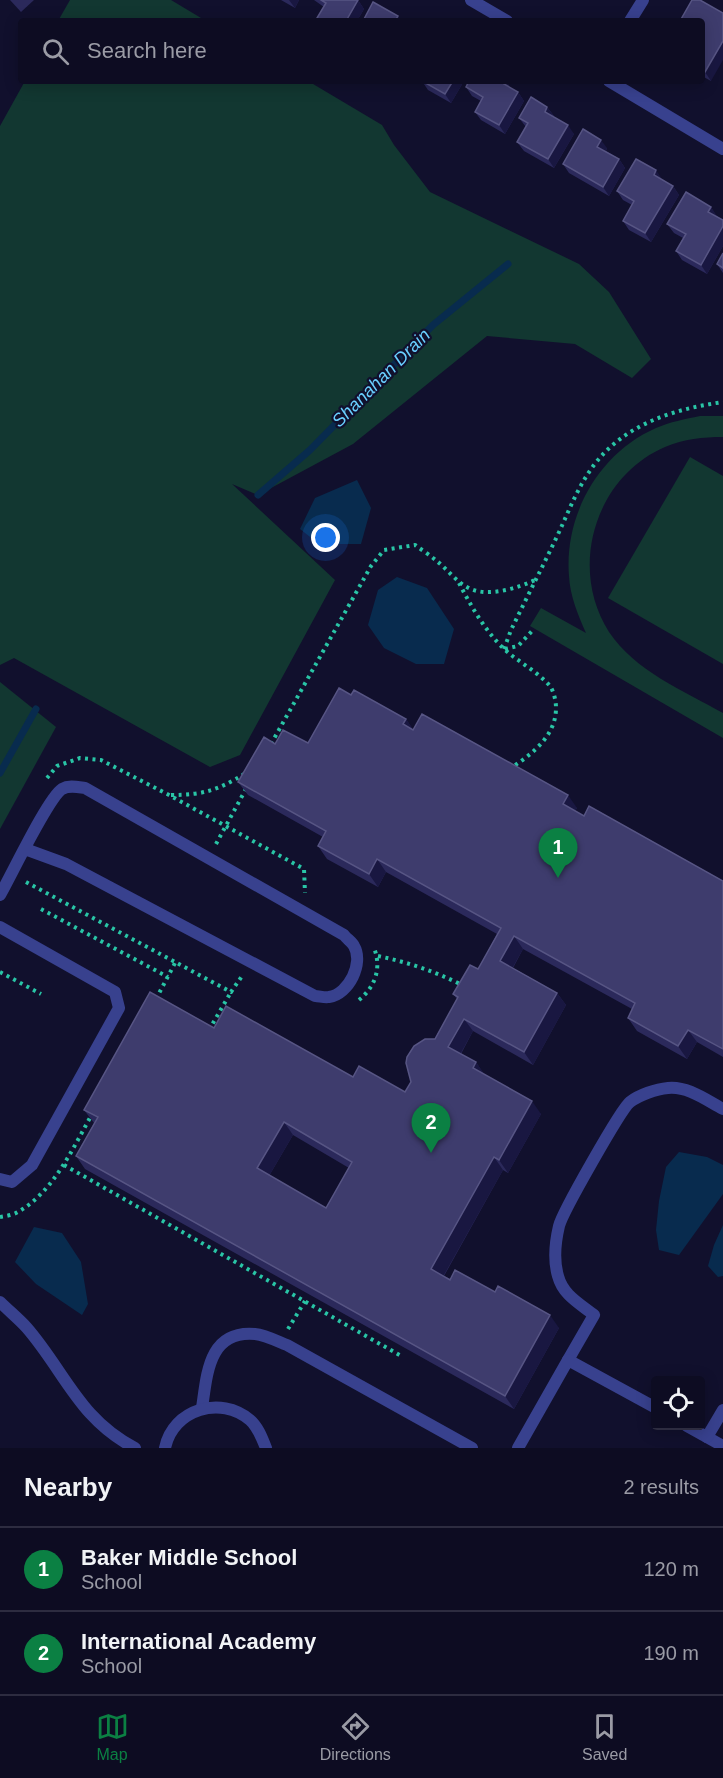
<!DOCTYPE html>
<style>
:root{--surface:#0d0c22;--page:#16152a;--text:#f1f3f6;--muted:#9a9ba5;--line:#2d2c40;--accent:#0b8043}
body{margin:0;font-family:Arial,sans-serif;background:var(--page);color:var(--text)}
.controls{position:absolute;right:18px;bottom:18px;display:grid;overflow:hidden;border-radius:6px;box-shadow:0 3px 15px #0003}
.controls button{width:54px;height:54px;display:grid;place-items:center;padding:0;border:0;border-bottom:2px solid var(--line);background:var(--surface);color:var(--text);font:30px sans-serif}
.you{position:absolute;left:326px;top:538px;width:21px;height:21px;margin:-15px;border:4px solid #fff;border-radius:50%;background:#1a73e8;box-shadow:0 0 0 9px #1a73e833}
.badge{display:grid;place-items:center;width:39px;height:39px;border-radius:50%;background:var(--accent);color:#fff;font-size:20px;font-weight:700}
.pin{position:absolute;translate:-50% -50px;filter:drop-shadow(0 2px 3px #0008)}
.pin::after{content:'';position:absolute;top:32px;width:21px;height:18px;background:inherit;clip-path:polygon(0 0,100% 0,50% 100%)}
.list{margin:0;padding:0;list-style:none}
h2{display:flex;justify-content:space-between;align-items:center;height:78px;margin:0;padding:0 24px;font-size:26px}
h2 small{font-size:20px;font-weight:400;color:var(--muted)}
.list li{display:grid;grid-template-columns:39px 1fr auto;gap:18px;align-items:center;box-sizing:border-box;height:84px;padding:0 24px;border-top:2px solid var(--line)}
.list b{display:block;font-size:22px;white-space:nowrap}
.list p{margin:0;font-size:20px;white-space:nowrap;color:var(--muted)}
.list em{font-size:20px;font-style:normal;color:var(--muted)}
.icon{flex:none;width:33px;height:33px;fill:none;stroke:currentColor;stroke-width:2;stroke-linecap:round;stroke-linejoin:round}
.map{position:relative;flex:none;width:723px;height:1448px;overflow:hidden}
.search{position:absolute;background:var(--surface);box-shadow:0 3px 15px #0003;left:18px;right:18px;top:18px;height:66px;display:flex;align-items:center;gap:15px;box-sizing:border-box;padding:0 21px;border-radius:6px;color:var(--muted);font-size:22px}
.sheet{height:246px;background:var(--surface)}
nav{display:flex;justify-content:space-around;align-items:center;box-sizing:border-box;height:84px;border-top:2px solid var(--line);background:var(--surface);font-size:16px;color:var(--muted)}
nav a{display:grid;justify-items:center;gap:3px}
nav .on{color:var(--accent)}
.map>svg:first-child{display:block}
.green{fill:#123731}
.water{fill:#082b4e}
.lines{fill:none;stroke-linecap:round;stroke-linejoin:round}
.stream{stroke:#082b4e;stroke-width:7}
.path{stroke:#29c5a6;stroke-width:4;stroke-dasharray:3 4.5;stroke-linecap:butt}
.service{stroke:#38418e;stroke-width:12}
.minor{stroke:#38418e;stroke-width:12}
.wall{fill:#2b295b;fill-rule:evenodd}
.shaded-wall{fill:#191741}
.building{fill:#3e3c6d;stroke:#575584;stroke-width:1.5;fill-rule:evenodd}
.labels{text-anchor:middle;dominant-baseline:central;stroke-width:4.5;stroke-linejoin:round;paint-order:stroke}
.water-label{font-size:18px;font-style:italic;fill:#69cfff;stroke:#11102d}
</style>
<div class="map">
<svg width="723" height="1448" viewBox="0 0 723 1448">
<rect width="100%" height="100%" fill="#11102d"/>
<g class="green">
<polygon points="70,0 171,0 206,21 58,21"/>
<polygon points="25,81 308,81 382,125 394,145 430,192 579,264 609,292 651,359 632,378 575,344 487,336 353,444 258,495 232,484 335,580 240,755 210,767 14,658 0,665 0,126"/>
<path d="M700,416H723V437C703,437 684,439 665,447C595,477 568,568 609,632C635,671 684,691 723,713V738L530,626L541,608L586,633C578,615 570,596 569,576C564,515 599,453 656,428C670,422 685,419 700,416Z"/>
<polygon points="690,457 723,476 723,664 608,598"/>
<polygon points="0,682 56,727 0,829"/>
</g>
<g class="water">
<polygon points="357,480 371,508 361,544 319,544 300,529 315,498"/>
<polygon points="397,577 427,588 454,629 444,664 416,664 384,648 368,625 378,590"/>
<polygon points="679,1152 707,1157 723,1165 723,1194 679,1255 659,1250 656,1230 659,1201 666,1167"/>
<polygon points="723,1225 723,1276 718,1277 708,1266 714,1245"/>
<polygon points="34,1227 62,1233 81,1262 88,1304 82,1315 36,1284 15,1262"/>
</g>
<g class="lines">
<g class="stream">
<polyline points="258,495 310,450 433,325 508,264"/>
<polyline points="0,773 36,709"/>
</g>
<g class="path">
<path d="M459,583C471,606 484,629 503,648C518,662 537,671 550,686C554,692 556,701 556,708C556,736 532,754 511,768"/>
<path d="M504,649L511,630C527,597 544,564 560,530C570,508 579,485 594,465C625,424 674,409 723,402"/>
<polyline points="505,649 518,646 533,630"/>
<path d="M271,744L371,566L384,550L415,545C422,550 431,556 438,562C449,571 457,583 471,589C489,597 518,588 535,580"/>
<polyline points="47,778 57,766 80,758 101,760 169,795 304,869 305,893"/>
<path d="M171,795C204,795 218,790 246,773"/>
<polyline points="216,844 247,787"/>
<polyline points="26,882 231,992 242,976"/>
<polyline points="41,909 168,977"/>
<path d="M378,956C407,962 434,971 462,985"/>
<polyline points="0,972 41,994"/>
<polyline points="156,999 175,963"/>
<path d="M359,1000C375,987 382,968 374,948"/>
<polyline points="209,1030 231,992"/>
<polyline points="64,1165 403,1357"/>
<path d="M0,1217C6,1216 13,1215 18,1212C53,1192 72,1150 91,1116"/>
<polyline points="288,1329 305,1301"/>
</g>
<g class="service">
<path d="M0,895C11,876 48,798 62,789C69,785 77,787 85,788L344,935C347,939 352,942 354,946C364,963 349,994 329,997C325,998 319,996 315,996L66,864L25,849"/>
<polyline points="0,927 115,992 119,1008 32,1165 12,1182 0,1179"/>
<path d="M0,1302C9,1311 19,1319 27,1328C65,1372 79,1419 135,1448"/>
<path d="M568,1360L594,1315C579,1303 563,1295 558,1276C553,1259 555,1243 559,1226C562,1213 621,1109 630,1102C639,1095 656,1089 668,1088C688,1086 706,1100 723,1109"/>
<path d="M202,1408C207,1375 208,1330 255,1334C265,1335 277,1341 287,1345L472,1448"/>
<polyline points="687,1426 723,1446"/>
<polyline points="707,1437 723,1410"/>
<path d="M165,1448C173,1409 221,1395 250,1420C258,1427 262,1438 266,1448"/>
<polyline points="518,1448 568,1360 656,1408"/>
</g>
<g class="minor">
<polyline points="471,0 507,21"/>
<polyline points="630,21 643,0"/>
<polyline points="609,81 723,149"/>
</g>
</g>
<g class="wall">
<polygon points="10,0 34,0 21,12"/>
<polygon points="281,0 299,0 295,8"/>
<polygon points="314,0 358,0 364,9 357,21 319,21 317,18 324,7"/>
<polygon points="702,21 711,81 702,76"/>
<polygon points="422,81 464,81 451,103 428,90"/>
<polygon points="466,87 512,89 518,92 524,101 505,134 481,120 475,112 481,101 472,96"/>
<polygon points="547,107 554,116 553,117 574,134 554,168 524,151 517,142 526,127 519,118"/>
<polygon points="607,148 606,151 619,159 625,168 609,196 569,173 563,164"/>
<polygon points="662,180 673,186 679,195 651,242 629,230 623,221 632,205 623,200 617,191"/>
<polygon points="711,207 716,216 723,220 723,246 707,274 682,260 676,251 683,238 674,233 667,224"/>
<polygon points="723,253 723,273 717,264"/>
<path d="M351,695L406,719L413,730L577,808L575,811L584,816L723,881V1057L697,1042L687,1059L637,1031L628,1018L632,1009L523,949L513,968L557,993L566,1005L533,1065L473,1031L461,1054L476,1062L483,1073L541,1114L508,1173L503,1170L444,1276L559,1328L514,1409L85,1169L76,1156L94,1123L84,1110L214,1028L353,1077L405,1092L457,999L453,994L478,969L497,934L386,872L378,887L327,859L318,846L323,837L248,795L238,782L275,744L308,743ZM293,1135L349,1168L326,1208L269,1176Z"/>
</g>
<g class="shaded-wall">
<polygon points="289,0 299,0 295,8"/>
<polygon points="358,0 364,9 357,21 346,21"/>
<polygon points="398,16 401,21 395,21"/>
<polygon points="723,41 723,60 711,81 705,72"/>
<polygon points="453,81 464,81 451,103 445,94"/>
<polygon points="506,81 512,89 504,84"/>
<polygon points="518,92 524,101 505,134 499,125"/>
<polygon points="547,107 554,116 551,121 545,112"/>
<polygon points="568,125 574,134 554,168 548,159"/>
<polygon points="601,140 607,148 604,155 597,147"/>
<polygon points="619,159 625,168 609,196 603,187"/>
<polygon points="656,170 662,179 654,175"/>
<polygon points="673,186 679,195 651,242 645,233"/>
<polygon points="711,207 717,216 714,220 708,212"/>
<polygon points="723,226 723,246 707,274 701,265"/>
<polygon points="406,719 415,732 403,724"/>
<polygon points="568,795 577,808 572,817 563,804"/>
<polygon points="377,859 386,872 378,887 369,874"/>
<polygon points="514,936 523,949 509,974 500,961"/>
<polygon points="557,993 566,1005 533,1065 524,1052"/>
<polygon points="464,1019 473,1031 457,1060 448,1047"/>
<polygon points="688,1030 697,1042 687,1059 678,1046"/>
<polygon points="476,1062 485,1075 473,1068"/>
<polygon points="532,1101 541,1114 508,1173 499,1160"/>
<polygon points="284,1122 293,1135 266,1181 257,1168"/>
<polygon points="494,1157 503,1170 440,1282 431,1269"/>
<polygon points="550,1315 559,1328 514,1409 505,1396"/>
</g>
<g class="building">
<polygon points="321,0 358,0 346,21 323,21 317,18 326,3"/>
<polygon points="692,0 700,0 723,13 723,41 705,72 702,71 702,21 680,21"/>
<polygon points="373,2 398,16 395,21 363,21"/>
<polygon points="422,81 453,81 445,94"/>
<polygon points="469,81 506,81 504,84 518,92 499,125 475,112 483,97 466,87"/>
<polygon points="531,97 547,107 545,112 568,125 548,159 517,142 528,123 519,118"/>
<polygon points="583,129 601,140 597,147 619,159 603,187 563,164"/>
<polygon points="636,159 656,170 654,175 673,186 645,233 623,221 634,201 617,191"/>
<polygon points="686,192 711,207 708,212 723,220 723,226 701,265 676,251 686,234 667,224"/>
<polygon points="723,253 723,268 717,264"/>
<path d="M339,688L351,695L354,690L406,719L403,724L413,730L422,714L568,795L563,804L584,816L589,806L723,881V1049L688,1030L678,1046L628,1018L635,1003L514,936L500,961L557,993L524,1052L464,1019L448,1047L476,1062L473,1068L532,1101L499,1160L494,1157L431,1269L450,1280L455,1270L495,1292L498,1286L550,1315L505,1396L76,1156L98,1117L84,1110L150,992L214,1028L226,1006L353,1077L359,1066L405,1092L411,1082L406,1063L407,1057L414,1046L425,1039H435L458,997L453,994L470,965L478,969L501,928L377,859L369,874L318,846L326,831L238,782L264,737L275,744L283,730L308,743ZM284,1122L352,1162L326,1208L257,1168Z"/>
</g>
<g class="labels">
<g class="water-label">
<text transform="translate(381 378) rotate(-45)">Shanahan Drain</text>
</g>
</g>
</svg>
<div class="controls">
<button><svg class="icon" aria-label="locate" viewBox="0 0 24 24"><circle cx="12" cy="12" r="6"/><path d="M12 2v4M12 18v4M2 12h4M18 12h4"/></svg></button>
</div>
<div class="you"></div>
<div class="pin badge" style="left:558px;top:878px">1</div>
<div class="pin badge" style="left:431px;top:1153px">2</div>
<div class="search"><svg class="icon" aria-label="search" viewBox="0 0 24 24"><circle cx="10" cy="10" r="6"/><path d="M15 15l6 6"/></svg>Search here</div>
</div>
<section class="sheet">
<h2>Nearby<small>2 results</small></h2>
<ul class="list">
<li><span class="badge">1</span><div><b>Baker Middle School</b><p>School</p></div><em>120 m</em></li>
<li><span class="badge">2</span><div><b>International Academy</b><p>School</p></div><em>190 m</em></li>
</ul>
</section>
<nav>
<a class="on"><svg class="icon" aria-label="map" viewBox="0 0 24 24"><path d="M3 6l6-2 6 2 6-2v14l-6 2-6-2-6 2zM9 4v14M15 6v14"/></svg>Map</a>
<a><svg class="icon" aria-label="directions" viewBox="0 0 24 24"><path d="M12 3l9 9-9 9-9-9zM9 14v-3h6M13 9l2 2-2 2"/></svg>Directions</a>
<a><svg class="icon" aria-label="saved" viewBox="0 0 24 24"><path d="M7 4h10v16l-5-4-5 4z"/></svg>Saved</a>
</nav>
